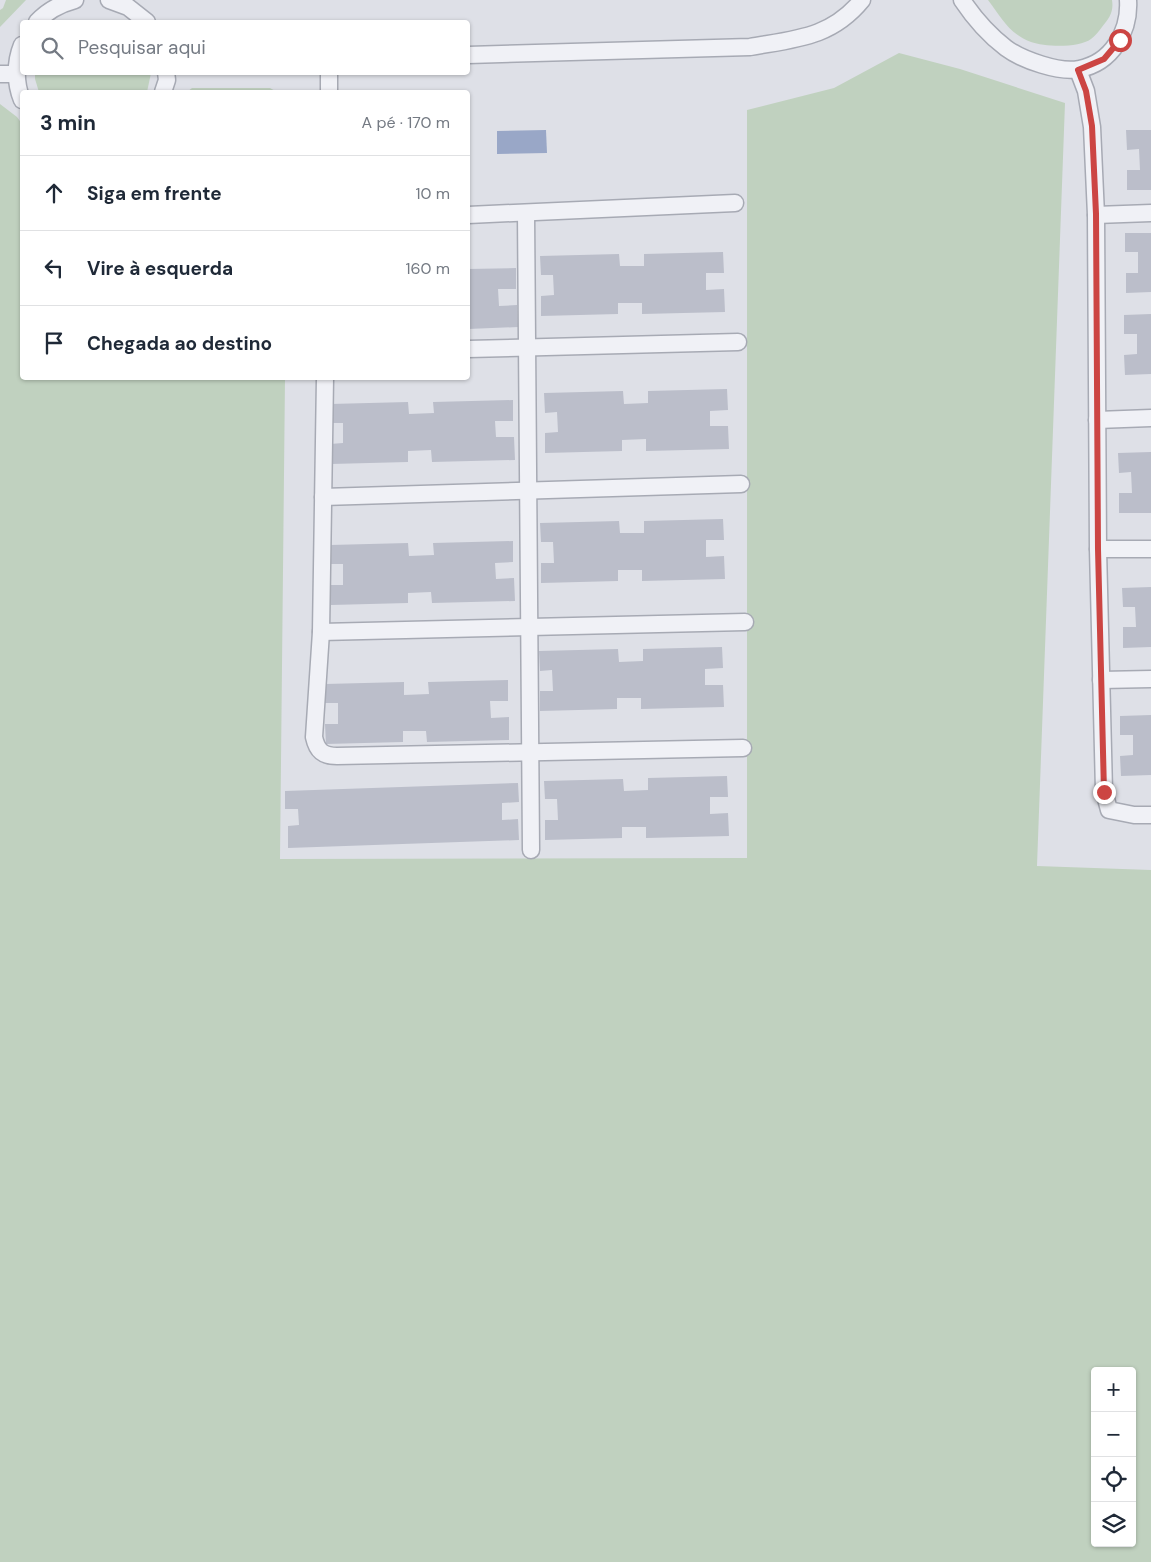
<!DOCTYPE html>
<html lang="pt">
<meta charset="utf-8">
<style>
:root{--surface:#fff;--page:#f6f6f7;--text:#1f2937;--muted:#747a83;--line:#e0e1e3}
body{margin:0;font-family:"DM Sans",sans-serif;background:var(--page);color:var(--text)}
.controls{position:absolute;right:15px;bottom:15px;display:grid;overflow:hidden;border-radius:5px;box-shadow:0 1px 4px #0004}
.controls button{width:45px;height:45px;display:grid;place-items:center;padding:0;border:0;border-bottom:1px solid var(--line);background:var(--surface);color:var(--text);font:25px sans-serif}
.stop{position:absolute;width:15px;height:15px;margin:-11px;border:4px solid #cc4543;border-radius:50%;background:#fff}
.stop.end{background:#cc4543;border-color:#fff;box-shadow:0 1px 5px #0008}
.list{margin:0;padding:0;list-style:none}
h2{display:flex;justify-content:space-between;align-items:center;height:65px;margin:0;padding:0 20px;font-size:21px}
h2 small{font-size:16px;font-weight:400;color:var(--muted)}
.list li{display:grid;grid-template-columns:32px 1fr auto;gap:15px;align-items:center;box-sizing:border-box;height:75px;padding:0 20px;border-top:1px solid var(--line)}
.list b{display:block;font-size:19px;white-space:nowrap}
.list em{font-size:16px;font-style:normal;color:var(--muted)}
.icon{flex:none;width:28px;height:28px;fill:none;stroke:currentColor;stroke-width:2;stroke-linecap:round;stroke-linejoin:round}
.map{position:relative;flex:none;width:1151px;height:1562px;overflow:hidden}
.search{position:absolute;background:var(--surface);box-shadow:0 1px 4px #0004;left:20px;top:20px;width:450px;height:55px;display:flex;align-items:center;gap:12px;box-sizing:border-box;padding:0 18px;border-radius:5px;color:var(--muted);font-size:19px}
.panel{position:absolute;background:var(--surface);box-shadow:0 1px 4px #0004;left:20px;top:90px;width:450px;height:290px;border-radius:5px}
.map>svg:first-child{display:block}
.green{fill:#c0d1bf;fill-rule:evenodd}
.water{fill:#99a7c7}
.building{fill:#bbbeca}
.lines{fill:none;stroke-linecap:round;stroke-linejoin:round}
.service-casing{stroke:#a7aab4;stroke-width:19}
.service{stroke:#f0f1f6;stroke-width:16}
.route{stroke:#cc4543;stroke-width:6}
</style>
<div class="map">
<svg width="1151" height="1562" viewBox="0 0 1151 1562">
<rect width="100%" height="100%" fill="#dee0e7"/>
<g class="green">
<polygon points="6,0 26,0 0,27 0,10 3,8"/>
<path d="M988,0H1112C1114,12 1109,19 1102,27C1099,31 1095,36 1091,39C1079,48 1045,47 1031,42C1008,33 1002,18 988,0Z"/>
<path d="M899,53L960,69L1065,103L1037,866L1151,870V1562H0V104L17,117L22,124V378H285L280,859L747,858V110L834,88ZM1095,1371H1132V1543H1095Z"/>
<polygon points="35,73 35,72 151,73 147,92 39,92 35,79"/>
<polygon points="192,88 270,88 277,92 187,92"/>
</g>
<polygon class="water" points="546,130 547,153 497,154 497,131"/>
<g class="building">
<polygon points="1126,130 1151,130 1151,190 1127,190 1127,170 1140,170 1139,149 1127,150"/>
<polygon points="1125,233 1151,233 1151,292 1126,293 1126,273 1138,273 1138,252 1125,252"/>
<polygon points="723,252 724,273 706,273 706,290 724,289 725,312 642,314 642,303 618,303 618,314 541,316 541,296 554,295 553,275 541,275 540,256 619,254 620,266 644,266 644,254"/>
<polygon points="516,268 516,289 498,289 499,306 517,305 518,327 468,329 468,269"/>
<polygon points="1151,314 1151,374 1125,375 1124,355 1137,354 1137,334 1124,334 1124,315"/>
<polygon points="727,389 728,410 710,411 710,426 728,426 729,449 646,451 646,439 622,440 622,451 545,453 545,433 558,432 557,412 545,413 544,393 623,391 624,404 648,403 648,391"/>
<polygon points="513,400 513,421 495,421 496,437 514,437 515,460 432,462 431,450 408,451 408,462 331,464 330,444 343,443 343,423 330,423 330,404 408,402 409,414 434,413 433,402"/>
<polygon points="1151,452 1151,513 1119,513 1119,493 1132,493 1131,472 1119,473 1118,453"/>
<polygon points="723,519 724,540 706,540 706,557 724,556 725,579 642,581 642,570 618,570 618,581 541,583 541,563 554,563 553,542 541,542 540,523 619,521 620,533 644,533 644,521"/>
<polygon points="513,541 513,562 495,563 496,579 514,578 515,601 432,603 431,592 408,593 408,603 331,605 330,585 343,585 343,564 330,564 330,545 408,543 409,556 434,555 433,543"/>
<polygon points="1151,587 1151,647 1123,648 1123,627 1136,627 1135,607 1123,607 1122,588"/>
<polygon points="722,647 723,668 705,669 705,685 723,685 724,707 641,709 641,698 617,698 617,709 540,711 540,691 553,691 552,670 540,671 539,651 618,649 619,662 643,661 643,649"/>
<polygon points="508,680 508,701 490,701 491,718 509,717 509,740 427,742 426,731 403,731 403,742 326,744 325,724 338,724 338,703 325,703 325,684 404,682 404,695 429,694 428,682"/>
<polygon points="1151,715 1151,775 1121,776 1120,756 1133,755 1133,735 1120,735 1120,716"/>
<polygon points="727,776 728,797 710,797 710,814 728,813 729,836 646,838 646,827 622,827 622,838 545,840 545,820 558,820 557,799 545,799 544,781 623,779 624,791 648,790 648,778"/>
<polygon points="518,783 519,802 502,803 502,820 518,819 519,840 288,848 288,826 299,825 298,809 285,809 285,791"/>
</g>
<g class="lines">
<g class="service-casing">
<g id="service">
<polyline points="109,0 128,7 147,22"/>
<path d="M962,0C974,18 989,35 1006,48C1022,60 1060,73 1079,69C1112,63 1130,31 1128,0"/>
<path d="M37,22C47,11 60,4 75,0"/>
<path d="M22,45C15,62 15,83 22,100"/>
<path d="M468,55L750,47C795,39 831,38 862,0"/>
<polyline points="1078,70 1086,91 1092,127 1096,215 1098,549 1104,791 1109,810 1134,815 1151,815"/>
<polyline points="329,72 329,92"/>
<polyline points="0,74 16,74"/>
<polyline points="163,92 167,80 166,72"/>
<polyline points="526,213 531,850"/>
<polyline points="468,215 735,203"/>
<polyline points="1096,215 1151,213"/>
<polyline points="468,349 738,342"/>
<path d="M325,378L321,632L314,737C317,751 323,756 337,756L743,748"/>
<polyline points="1097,420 1151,418"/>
<polyline points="323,497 741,484"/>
<polyline points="1098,549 1151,549"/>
<polyline points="321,632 745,622"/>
<polyline points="1101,680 1151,679"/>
</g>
</g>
<use href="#service" class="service"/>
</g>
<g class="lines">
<polyline class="route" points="1104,792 1098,549 1096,214 1092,126 1086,91 1078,70 1104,59 1120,40"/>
</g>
</svg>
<div class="controls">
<button>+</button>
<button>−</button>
<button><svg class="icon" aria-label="locate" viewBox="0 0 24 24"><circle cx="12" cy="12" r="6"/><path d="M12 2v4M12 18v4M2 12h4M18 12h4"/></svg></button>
<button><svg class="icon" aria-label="layers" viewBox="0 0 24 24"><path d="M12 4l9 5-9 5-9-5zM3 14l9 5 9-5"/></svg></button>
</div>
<div class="stop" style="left:1120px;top:40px"></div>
<div class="stop end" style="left:1104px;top:792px"></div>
<div class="search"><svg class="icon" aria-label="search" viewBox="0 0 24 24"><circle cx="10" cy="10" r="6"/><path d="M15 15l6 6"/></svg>Pesquisar aqui</div>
<section class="panel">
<h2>3 min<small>A pé · 170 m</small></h2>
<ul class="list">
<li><svg class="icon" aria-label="ahead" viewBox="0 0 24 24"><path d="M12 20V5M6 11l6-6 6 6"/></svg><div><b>Siga em frente</b></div><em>10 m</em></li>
<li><svg class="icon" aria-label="left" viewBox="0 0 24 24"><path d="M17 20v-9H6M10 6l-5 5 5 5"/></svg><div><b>Vire à esquerda</b></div><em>160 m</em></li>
<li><svg class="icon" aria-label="arrive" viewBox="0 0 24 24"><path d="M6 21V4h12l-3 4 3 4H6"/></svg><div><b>Chegada ao destino</b></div></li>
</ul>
</section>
</div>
